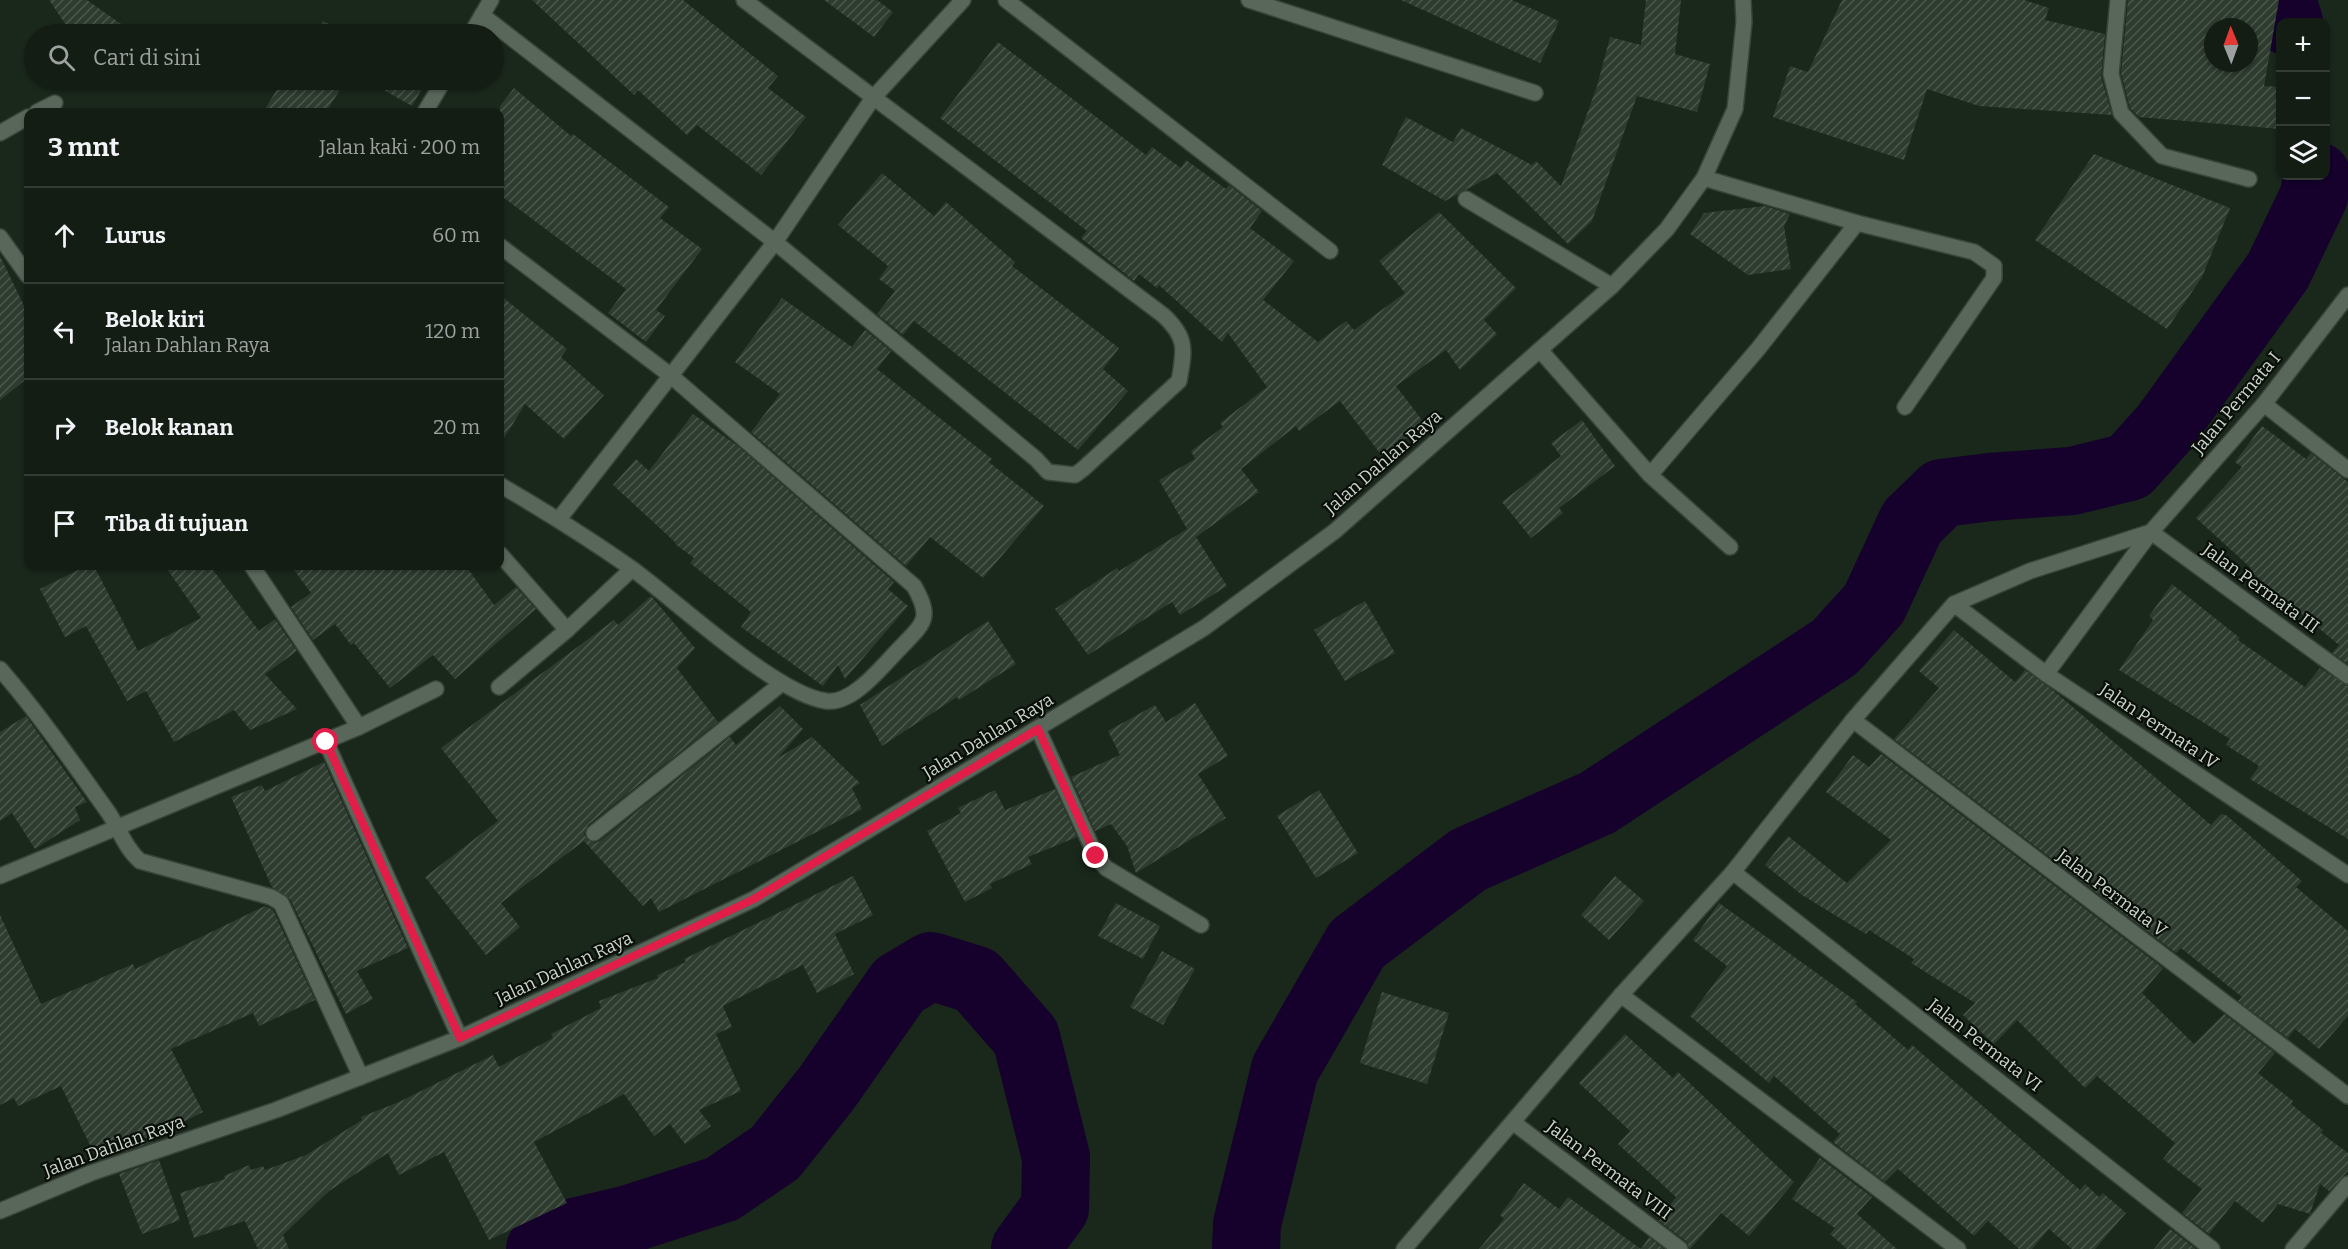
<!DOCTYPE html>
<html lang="id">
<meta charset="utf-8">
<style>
:root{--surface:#141d14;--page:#212a22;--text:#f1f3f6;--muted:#9da2a0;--line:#333b34}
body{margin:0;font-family:Bitter,serif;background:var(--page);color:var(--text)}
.controls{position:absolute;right:18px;top:18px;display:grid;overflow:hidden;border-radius:12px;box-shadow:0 2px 4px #0004}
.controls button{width:54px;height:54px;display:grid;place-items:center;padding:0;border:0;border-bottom:2px solid var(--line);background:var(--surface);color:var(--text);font:30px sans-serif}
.compass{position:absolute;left:2204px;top:18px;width:54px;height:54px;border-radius:50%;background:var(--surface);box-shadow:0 2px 4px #0004;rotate:359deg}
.stop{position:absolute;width:18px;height:18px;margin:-14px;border:4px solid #e11d48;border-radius:50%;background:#fff}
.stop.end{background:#e11d48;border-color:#fff;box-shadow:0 2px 6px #0008}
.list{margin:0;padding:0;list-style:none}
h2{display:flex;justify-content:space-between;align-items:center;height:78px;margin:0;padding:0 24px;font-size:26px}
h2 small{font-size:20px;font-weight:400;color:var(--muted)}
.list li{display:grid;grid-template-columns:39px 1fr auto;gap:18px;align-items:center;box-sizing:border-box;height:96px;padding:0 24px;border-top:2px solid var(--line)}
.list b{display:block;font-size:22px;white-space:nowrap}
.list p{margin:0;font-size:20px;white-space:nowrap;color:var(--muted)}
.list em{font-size:20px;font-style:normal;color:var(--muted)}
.icon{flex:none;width:33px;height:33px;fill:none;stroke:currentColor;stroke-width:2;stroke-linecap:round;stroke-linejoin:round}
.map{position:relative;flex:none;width:2348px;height:1249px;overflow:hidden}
.search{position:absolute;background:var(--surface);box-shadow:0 2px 4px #0004;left:24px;top:24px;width:480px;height:66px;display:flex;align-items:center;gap:15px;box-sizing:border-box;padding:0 21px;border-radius:33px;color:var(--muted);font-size:22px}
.panel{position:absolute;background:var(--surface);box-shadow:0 2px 4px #0004;left:24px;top:108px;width:480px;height:462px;border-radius:12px}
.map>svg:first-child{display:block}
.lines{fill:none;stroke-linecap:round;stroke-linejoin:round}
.river{stroke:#15012c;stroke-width:68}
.building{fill:url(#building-hatch);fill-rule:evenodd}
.minor-casing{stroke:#394339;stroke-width:18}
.minor{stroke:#59675a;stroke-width:15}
.route{stroke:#e11d48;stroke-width:8}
.labels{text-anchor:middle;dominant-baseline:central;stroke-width:4.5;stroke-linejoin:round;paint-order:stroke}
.street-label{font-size:18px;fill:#ccd4cc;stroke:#090e09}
</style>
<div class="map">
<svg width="2348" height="1249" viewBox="0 0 2348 1249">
<defs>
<pattern id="building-hatch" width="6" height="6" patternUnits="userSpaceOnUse" patternTransform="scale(1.5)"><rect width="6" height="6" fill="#2e3c2f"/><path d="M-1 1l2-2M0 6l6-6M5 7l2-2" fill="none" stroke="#4b574c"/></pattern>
</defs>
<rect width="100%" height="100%" fill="#1a271b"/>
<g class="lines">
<g class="river">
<polyline points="2282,0 2289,22"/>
<polyline points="540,1249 574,1232 629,1219 722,1189 775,1153 826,1089 899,985 931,966 976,980 1026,1037 1056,1157 1055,1208 1025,1249"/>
<polyline points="1246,1249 1247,1224 1285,1069 1357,944 1468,860 1597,803 1835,647 1874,604 1912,522 1942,493 1990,487 2072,481 2129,467 2165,427 2278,271 2314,196 2317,176"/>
</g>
</g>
<g class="building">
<polygon points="49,0 87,0 135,34 72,34"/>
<polygon points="532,0 683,0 778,76 768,88 806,117 761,175 697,125 687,135 638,90 634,95"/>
<polygon points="824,0 877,0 893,12 874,37"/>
<polygon points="1401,0 1512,0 1559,21 1540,63"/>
<polygon points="1646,0 1681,0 1675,54 1710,64 1697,112 1637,96 1592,221 1568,244 1497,173 1445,201 1382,165 1406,117 1453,142 1461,128 1532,165 1536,161 1561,186 1597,86 1610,37 1641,45"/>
<polygon points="1842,0 2024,0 2049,8 2045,20 2105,34 2101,76 2112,115 1979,106 1927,89 1904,160 1773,117 1790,66 1808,72"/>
<path d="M2128,0H2279L2264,86L2280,87V129L2139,117L2130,108L2121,73ZM2213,27H2249V63H2213Z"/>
<polygon points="323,21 346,34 315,34"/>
<polygon points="998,42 1146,155 1152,147 1181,168 1186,160 1226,189 1229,185 1262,211 1250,228 1294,261 1263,300 1318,342 1346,321 1354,330 1405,293 1379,261 1439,212 1516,288 1484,320 1497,334 1460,370 1446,350 1396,386 1425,424 1382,456 1340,401 1299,431 1296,426 1241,469 1259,492 1196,537 1227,586 1180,615 1172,602 1088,655 1055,609 1117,568 1119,571 1187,529 1159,480 1195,459 1191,451 1223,427 1220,423 1267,387 1228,333 1222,342 1159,285 1157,288 1139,274 1134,281 1081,238 1087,231 940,118"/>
<polygon points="283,80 346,80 326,112 263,112"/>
<polygon points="366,80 427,80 412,106"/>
<polygon points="514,88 571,136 573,134 669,207 660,218 702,249 656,310 665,316 646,342 608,313 626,289 500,195 500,106"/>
<polygon points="2094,154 2230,208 2202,277 2167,329 2035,240"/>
<polygon points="882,173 934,216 946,202 1015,262 1012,266 1119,348 1103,369 1128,391 1078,450 914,321 903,335 877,314 895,291 879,279 888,266 838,225"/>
<polygon points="1765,206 1790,214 1784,226 1791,269 1748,275 1690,234 1704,213"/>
<polygon points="0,256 28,314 28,378 0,400"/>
<polygon points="500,295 567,349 561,357 604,395 564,439 525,404 500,445"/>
<polygon points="782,298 852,347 865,330 891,351 877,369 992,459 989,462 1044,506 983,578 930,537 906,566 751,432 780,394 735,362"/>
<polygon points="693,414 739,447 894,582 888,589 908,606 845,679 838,665 823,686 741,627 751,612 690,563 694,558 675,544 676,543 613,485 636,459 649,471"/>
<polygon points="1582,420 1615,466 1559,508 1563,513 1531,538 1502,502 1561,456 1551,443"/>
<polygon points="2262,426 2306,459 2311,453 2348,482 2348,664 2332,653 2339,645 2249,570 2251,568 2196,518 2242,467 2235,462"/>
<polygon points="86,566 94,566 138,651 201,618 165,566 210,566 259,631 275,619 297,651 265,674 297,709 250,730 234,710 174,742 146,691 127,701 86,626 65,637 40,589"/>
<polygon points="291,566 466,566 494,605 516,587 536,609 455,679 433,655 390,688 354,643 351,645 335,624 313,640 291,607 311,593"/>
<polygon points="2172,584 2240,638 2238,640 2305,687 2320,668 2348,686 2348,839 2250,779 2259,766 2226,745 2230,739 2119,670 2153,620 2149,616"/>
<polygon points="651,596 695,648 677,668 718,722 588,825 584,834 587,839 595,843 600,841 730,737 736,745 780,706 803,729 778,758 812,737 860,783 852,788 862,809 659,912 651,898 643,906 584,841 501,903 520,927 486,955 425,877 498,821 441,748 614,620 618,625"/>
<polygon points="1365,601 1395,653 1345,681 1314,630"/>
<polygon points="988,621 1016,664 959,700 957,697 882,746 860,705"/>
<polygon points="1954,630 2015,682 2025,670 2054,691 2211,825 2221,814 2226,815 2302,881 2296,887 2348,931 2348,1016 2319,1049 2295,1029 2288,1038 2238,1001 2242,997 2181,948 2176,953 1894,739 1939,688 1919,671"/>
<polygon points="1195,703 1228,756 1198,774 1226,818 1136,873 1127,846 1111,824 1095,831 1071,777 1120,755 1108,731 1155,705 1166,722"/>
<polygon points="26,716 87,802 75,807 80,820 35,849 12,813 0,821 0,732"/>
<polygon points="1881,754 2163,968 2142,993 2194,1044 2224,1014 2275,1053 2258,1073 2293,1101 2291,1104 2323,1130 2321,1133 2348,1153 2348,1171 2329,1191 2320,1184 2310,1214 2278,1204 2263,1223 2235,1201 2209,1234 2182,1213 2202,1189 2163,1159 2175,1143 2097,1076 2085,1088 2017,1020 1994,1044 1963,1015 1975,1003 1911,963 1914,959 1869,930 1866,934 1802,895 1765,865 1788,836 1847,883 1891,840 1826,792 1853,755 1869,767"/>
<polygon points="324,762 408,948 357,971 373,999 346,1014 290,899 272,887 231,797 262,785 265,791"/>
<polygon points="1055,789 1077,837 1028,857 1032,864 990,884 992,888 965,902 927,831 961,813 958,808 995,790 1005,810"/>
<polygon points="1319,790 1358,853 1316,878 1277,816"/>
<polygon points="853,876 873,915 835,934 854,974 817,993 803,965 723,1006 732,1027 716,1034 741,1091 699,1110 711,1126 685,1144 670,1124 654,1136 624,1094 534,1142 567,1203 489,1240 444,1152 399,1175 388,1153 329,1191 283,1235 289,1249 258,1249 245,1221 194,1238 180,1193 225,1179 224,1176 249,1165 251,1170 263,1166 265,1170 306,1155 362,1120 361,1117 399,1102 493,1055 499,1067 553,1038 551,1034 601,1008 599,1001 658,978 657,975 686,962 684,959"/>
<polygon points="1615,876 1644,901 1609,940 1581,915"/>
<polygon points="1116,903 1160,926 1143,959 1098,936"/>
<polygon points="1719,903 1857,1002 1855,1004 1908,1050 1912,1045 2080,1190 2085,1184 2099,1197 2103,1193 2126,1213 2095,1249 2072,1249 2049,1229 2032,1249 2019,1249 1988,1221 1974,1236 1898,1169 1885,1182 1833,1142 1840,1134 1774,1076 1769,1083 1690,1016 1727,966 1693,940"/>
<polygon points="265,906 273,910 315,1000 259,1026 253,1013 171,1049 203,1112 151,1138 153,1142 113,1155 111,1152 97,1159 61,1086 18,1106 14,1098 0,1105 0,915 41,1004 133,964 135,969"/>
<polygon points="1162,951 1195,969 1163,1025 1130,1007"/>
<polygon points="1382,992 1449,1013 1427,1084 1360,1063"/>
<polygon points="1625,1034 1673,1078 1678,1072 1794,1182 1749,1236 1721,1213 1690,1249 1686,1241 1659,1221 1676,1197 1618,1144 1630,1131 1579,1083"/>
<polygon points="1820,1158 1872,1197 1857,1214 1897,1249 1847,1249 1830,1234 1835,1228 1792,1199"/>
<polygon points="159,1160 180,1220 142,1234 119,1174"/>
<polygon points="1524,1183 1559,1209 1568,1197 1641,1249 1649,1237 1664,1249 1479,1249 1504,1219 1500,1215"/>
<polygon points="2170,1229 2196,1249 2154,1249"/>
</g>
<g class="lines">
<g class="minor-casing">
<g id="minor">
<polyline points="1006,0 1330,251"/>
<polyline points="1249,0 1535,93"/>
<polyline points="2118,0 2111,74 2121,113 2162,156 2249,179"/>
<path d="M482,15L775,242L1036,459L1048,472L1075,475L1083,469L1179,381C1185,349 1187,337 1163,315L744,0"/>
<polyline points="471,34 491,0"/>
<polyline points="37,112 55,103"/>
<polyline points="425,112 444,80"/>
<polyline points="0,133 28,117"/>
<polyline points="1704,178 1857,223 1974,252 1994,266 1994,278 1905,407"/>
<polyline points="1466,199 1612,286"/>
<polyline points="0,237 28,276"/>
<path d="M500,246L670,375L914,586C932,618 925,622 901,647C883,665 853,705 826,701C775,694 677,601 631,568C588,538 545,511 500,485"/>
<polyline points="1540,350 1650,475 1730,547"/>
<polyline points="2264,404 2348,470"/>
<polyline points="1650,475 1758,349 1857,223"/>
<polyline points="559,519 775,242 873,98 963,0"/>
<polyline points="500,554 567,630"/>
<polyline points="1954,604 2046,674 2348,875"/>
<path d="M0,669C39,714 73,763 108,812C119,828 125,848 140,861L271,897L281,903L361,1077"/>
<polyline points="2046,674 2151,532 2348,676"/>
<polyline points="499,687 567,630 632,569"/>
<polyline points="1853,720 2348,1096"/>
<polyline points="359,727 436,689"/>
<polyline points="1038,729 1096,856 1106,868 1201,925"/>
<polyline points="326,742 460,1038"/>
<polyline points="594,833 781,684"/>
<polyline points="1733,872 2212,1249"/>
<polyline points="0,876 359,727 252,566"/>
<polyline points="1621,995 1958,1249"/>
<polyline points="1514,1123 1680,1249"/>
<polyline points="0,1211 91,1173 276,1110 460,1038 754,899 1204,628 1335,531 1612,286 1667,229 1704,178 1735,109 1744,22 1743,0"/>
<polyline points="1404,1249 1621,995 1733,872 1853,720 1954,604 2030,571 2151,532 2264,404 2348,295"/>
<polyline points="2293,1249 2348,1184"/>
</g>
</g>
<use href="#minor" class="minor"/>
</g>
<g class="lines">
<polyline class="route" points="326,742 460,1038 754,899 1038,729 1096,856"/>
</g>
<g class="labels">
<g class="street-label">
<text transform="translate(2236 403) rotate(-50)">Jalan Permata I</text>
<text transform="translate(1383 462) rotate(-41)">Jalan Dahlan Raya</text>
<text transform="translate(2261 588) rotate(36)">Jalan Permata III</text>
<text transform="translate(2159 726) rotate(34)">Jalan Permata IV</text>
<text transform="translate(988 736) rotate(-31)">Jalan Dahlan Raya</text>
<text transform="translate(2112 893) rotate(37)">Jalan Permata V</text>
<text transform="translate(564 968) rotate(-25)">Jalan Dahlan Raya</text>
<text transform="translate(1985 1045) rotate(38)">Jalan Permata VI</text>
<text transform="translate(114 1146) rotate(-20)">Jalan Dahlan Raya</text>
<text transform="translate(1609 1170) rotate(37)">Jalan Permata VIII</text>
</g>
</g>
</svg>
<div class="controls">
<button>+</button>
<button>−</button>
<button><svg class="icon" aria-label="layers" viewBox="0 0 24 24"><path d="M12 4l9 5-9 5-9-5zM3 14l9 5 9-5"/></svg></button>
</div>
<svg class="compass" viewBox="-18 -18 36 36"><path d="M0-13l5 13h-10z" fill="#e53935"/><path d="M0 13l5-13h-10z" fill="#9da2a0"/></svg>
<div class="stop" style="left:326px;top:742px"></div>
<div class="stop end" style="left:1096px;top:856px"></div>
<div class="search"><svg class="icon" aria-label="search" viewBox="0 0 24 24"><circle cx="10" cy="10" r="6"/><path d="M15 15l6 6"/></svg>Cari di sini</div>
<section class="panel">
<h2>3 mnt<small>Jalan kaki · 200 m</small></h2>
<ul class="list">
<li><svg class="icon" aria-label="ahead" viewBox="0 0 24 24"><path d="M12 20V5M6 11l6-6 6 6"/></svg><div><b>Lurus</b></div><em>60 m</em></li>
<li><svg class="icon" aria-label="left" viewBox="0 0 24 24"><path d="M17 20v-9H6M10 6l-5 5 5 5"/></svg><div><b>Belok kiri</b><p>Jalan Dahlan Raya</p></div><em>120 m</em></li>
<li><svg class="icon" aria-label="right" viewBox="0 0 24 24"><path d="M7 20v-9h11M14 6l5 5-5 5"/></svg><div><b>Belok kanan</b></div><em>20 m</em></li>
<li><svg class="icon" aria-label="arrive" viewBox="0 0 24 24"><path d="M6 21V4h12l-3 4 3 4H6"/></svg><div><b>Tiba di tujuan</b></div></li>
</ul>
</section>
</div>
